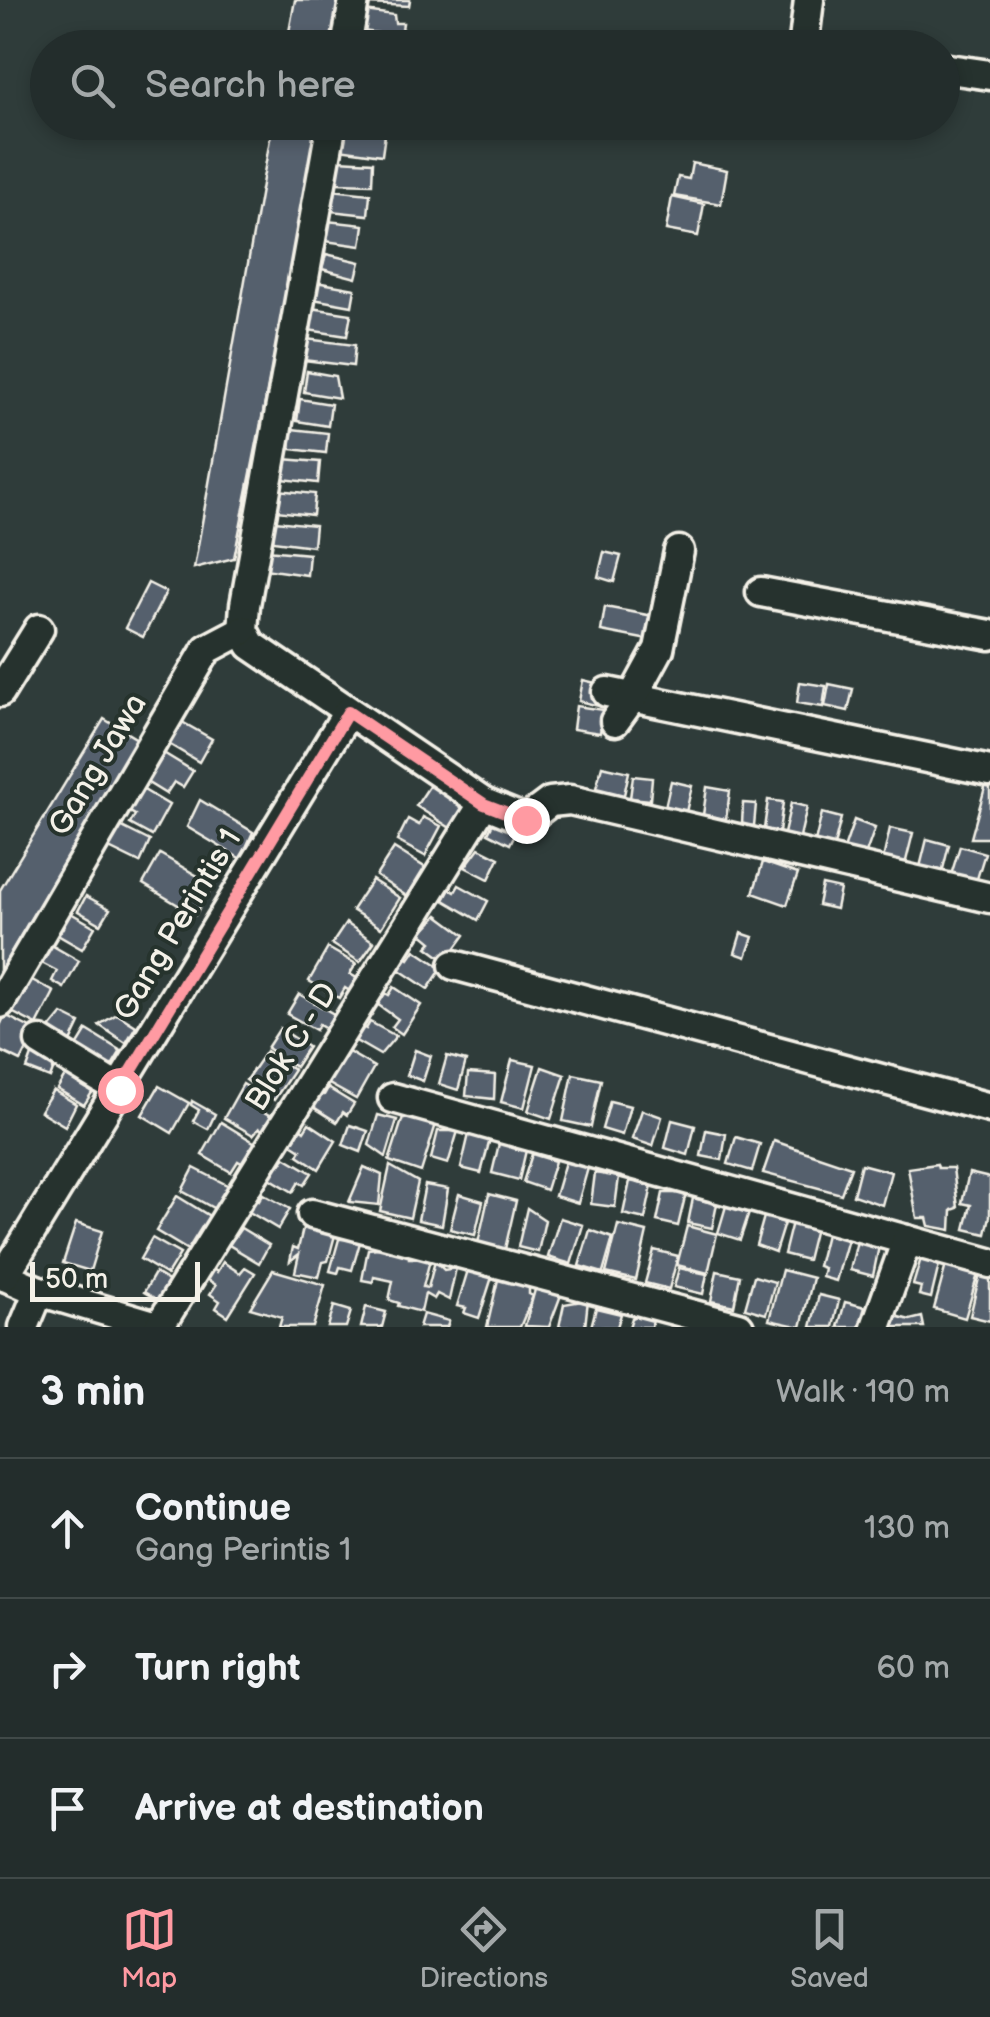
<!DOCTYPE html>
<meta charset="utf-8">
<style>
:root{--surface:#232d2c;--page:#2b3534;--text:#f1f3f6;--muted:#a3a8a9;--line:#404948;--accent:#ff9aa2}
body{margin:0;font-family:"Balsamiq Sans",sans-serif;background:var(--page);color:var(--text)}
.scale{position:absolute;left:30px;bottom:25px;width:170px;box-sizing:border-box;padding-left:10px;border:5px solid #f4f1e8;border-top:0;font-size:28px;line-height:35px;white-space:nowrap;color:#f4f1e8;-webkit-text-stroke:8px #26332d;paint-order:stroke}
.stop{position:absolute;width:30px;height:30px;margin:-22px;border:8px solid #ff9aa2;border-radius:50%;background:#fff}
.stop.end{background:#ff9aa2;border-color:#fff;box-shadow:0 2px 10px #0008}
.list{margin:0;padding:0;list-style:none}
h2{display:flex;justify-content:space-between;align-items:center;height:130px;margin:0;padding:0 40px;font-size:42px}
h2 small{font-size:32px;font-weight:400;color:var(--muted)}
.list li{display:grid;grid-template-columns:65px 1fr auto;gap:30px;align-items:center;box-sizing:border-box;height:140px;padding:0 40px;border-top:2px solid var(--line)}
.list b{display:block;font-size:38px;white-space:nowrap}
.list p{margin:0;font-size:32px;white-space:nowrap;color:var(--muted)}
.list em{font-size:32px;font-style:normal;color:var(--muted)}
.icon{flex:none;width:55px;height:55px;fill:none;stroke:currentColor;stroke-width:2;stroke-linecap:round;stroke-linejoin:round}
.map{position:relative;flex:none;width:990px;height:1327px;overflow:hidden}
.search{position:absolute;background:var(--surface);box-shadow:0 5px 15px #0003;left:30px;right:30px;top:30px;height:110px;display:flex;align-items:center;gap:25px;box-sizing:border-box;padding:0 35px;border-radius:55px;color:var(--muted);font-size:38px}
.sheet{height:550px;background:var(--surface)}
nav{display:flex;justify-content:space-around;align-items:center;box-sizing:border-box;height:140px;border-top:2px solid var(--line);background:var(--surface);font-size:28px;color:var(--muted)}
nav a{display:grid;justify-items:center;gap:5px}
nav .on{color:var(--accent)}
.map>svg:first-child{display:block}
.building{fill:#55606d;stroke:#f4f1e8;stroke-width:2.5}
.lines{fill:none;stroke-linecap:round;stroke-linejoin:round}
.minor-casing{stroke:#f4f1e8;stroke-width:35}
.minor{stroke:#26332d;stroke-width:28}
.route{stroke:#ff9aa2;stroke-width:12}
.labels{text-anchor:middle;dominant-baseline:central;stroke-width:8;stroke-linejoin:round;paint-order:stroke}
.street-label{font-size:32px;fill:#f4f1e8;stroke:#26332d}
</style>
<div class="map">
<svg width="990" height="1327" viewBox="0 0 990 1327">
<rect width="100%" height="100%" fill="#2f3c3a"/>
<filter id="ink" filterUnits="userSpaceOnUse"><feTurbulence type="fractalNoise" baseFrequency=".01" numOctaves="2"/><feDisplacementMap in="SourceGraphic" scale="20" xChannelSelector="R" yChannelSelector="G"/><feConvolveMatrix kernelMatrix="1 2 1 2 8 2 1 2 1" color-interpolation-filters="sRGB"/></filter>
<g filter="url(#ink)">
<g class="building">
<polygon points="295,0 345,0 336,48 286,48"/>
<polygon points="369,0 410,0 409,6 369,4"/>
<polygon points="365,11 394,15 395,23 403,23 401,36 362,31"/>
<polygon points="360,40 391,45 391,48 359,48"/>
<polygon points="273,122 321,122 234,558 194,568"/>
<polygon points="342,128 385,134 382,155 339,149"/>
<polygon points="338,160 373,162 372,184 337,183"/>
<polygon points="692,163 727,170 721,204 674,196 678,177 689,179"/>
<polygon points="332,190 370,194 368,215 330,211"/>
<polygon points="672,197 704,204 698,236 666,230"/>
<polygon points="327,221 364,225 361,246 325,241"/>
<polygon points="326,254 360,262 356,278 322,269"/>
<polygon points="316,282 355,289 352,306 313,299"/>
<polygon points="311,308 351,314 347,336 308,330"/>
<polygon points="306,339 355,345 353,366 303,360"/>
<polygon points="307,371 335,376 339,398 304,392"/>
<polygon points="300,399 331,404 328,426 297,421"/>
<polygon points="292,429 328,433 326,453 290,449"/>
<polygon points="283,459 320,462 318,483 282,479"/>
<polygon points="278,490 315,494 313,515 276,511"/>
<polygon points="275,521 315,525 313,546 273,541"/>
<polygon points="266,550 309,554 307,575 264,569"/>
<polygon points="604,552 621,556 614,582 598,577"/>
<polygon points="148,583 166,592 143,637 125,628"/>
<polygon points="605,607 653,616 648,640 601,631"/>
<polygon points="583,680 608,686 603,707 579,701"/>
<polygon points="800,682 826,686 823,707 797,703"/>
<polygon points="829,684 853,689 848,711 825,706"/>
<polygon points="576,706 603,710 600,733 573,729"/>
<polygon points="175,718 212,739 199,762 167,743 173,737 168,731"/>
<polygon points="104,719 137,739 0,971 0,890"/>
<polygon points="157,749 193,771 183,787 174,782 166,794 140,778"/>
<polygon points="602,766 629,772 624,795 596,788"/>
<polygon points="436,776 474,800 455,831 416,806"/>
<polygon points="633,776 652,778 650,800 630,798"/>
<polygon points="987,780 990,781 990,838 971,838"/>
<polygon points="671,781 692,786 686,812 665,807"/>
<polygon points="137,786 169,805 152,836 130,824 135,815 125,809"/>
<polygon points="707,787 730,791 726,819 703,815"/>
<polygon points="200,800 253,832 241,859 187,827"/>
<polygon points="768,800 783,802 779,832 764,829"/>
<polygon points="743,803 756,804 754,826 742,825"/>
<polygon points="791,803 807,807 799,841 783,838"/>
<polygon points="822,813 841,818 834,846 815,842"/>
<polygon points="423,817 441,826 425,856 397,841 408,819 419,825"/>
<polygon points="854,820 875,828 865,856 844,849"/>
<polygon points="494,821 519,826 510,844 488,833"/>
<polygon points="118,825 150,841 140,863 107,847"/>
<polygon points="890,828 913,833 905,865 883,859"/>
<polygon points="927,839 949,845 942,873 920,867"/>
<polygon points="960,846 985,853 976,882 951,875"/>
<polygon points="394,848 426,868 408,897 376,876"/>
<polygon points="479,848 499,858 489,879 465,867"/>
<polygon points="160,854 213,885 195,915 143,884"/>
<polygon points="763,862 798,874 787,905 753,893"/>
<polygon points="372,880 400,898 381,928 352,910"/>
<polygon points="459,885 488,901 478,920 444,900 450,889 455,892"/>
<polygon points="822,885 840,889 836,909 818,905"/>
<polygon points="86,896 110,909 101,924 78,911"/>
<polygon points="69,912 95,927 82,949 56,934"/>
<polygon points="438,915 465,935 446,961 427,947 432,942 421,933"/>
<polygon points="346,923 374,942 360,962 332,944"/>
<polygon points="741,933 753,937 746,957 735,953"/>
<polygon points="46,942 79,961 64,988 52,981 57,971 36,960"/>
<polygon points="328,948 356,964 350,974 362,981 354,994 345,988 339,998 309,981"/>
<polygon points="415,950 442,968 428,989 395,967 403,955 409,959"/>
<polygon points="23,975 54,992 37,1025 6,1009"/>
<polygon points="394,987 421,1005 402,1034 392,1027 398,1019 377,1004 385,993 389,995"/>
<polygon points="299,994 339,1017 331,1031 319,1024 316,1030 287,1014"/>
<polygon points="62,1014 80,1023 69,1046 40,1041"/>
<polygon points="117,1014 136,1026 126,1043 99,1025"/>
<polygon points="5,1015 36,1031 21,1061 0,1051 0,1026"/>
<polygon points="370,1022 396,1036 380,1055 354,1040 361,1026 366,1029"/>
<polygon points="280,1028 308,1047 295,1067 267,1048"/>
<polygon points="87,1030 121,1051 110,1069 76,1048"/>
<polygon points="338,1046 374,1067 356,1099 320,1079"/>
<polygon points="35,1047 56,1062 50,1078 27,1069"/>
<polygon points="415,1050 431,1056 423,1081 407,1075"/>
<polygon points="266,1051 294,1070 274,1100 246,1080"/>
<polygon points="447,1056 466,1061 458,1090 439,1084"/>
<polygon points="512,1060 535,1065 524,1108 501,1102"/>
<polygon points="542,1067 565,1075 551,1119 528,1111"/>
<polygon points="68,1071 95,1088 84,1105 57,1089"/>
<polygon points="468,1073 495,1075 494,1099 466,1096"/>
<polygon points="573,1074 601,1080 591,1127 563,1121"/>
<polygon points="243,1084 254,1091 259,1099 258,1109 273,1117 266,1132 259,1128 253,1135 224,1118"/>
<polygon points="159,1086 189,1103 172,1133 142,1115"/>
<polygon points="328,1088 354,1104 347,1115 343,1112 337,1122 312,1106 320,1093 324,1095"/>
<polygon points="53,1090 76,1104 65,1126 40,1111"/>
<polygon points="192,1101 215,1114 208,1129 193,1121 199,1110 191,1105"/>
<polygon points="610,1101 630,1106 622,1135 602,1129"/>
<polygon points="642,1110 662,1117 653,1146 632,1139"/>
<polygon points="404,1114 436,1124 421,1172 389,1161"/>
<polygon points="378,1115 397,1120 386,1157 369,1145"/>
<polygon points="672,1120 695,1126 688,1155 665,1148"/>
<polygon points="221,1122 257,1144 245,1165 238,1161 231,1172 202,1155"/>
<polygon points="309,1123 336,1141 319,1169 298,1155 301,1150 290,1143 300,1128 304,1131"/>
<polygon points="350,1125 368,1131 361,1152 343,1145"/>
<polygon points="706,1130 726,1134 722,1160 701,1156"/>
<polygon points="438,1131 458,1131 448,1164 431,1159"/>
<polygon points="469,1134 490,1139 481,1173 461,1168"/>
<polygon points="501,1135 528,1142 519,1180 492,1173"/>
<polygon points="736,1137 760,1144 752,1171 728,1164"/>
<polygon points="774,1141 851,1167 841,1194 763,1173"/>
<polygon points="532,1154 555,1161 546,1190 523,1182"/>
<polygon points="285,1157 312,1173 304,1185 299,1182 293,1192 268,1177 276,1162 280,1165"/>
<polygon points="565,1162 588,1168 578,1203 555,1196"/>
<polygon points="861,1164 891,1172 882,1205 853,1195"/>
<polygon points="937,1164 938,1168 953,1168 958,1208 952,1210 951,1230 929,1226 927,1218 917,1218 908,1168"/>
<polygon points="390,1166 418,1182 410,1218 380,1211"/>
<polygon points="364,1167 382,1175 379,1205 349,1202"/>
<polygon points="194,1168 229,1186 217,1210 182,1191"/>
<polygon points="595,1173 619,1177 615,1207 591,1204"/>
<polygon points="969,1173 990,1178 990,1216 986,1234 965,1229 971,1205 962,1203"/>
<polygon points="630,1181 652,1186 645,1219 623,1214"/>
<polygon points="425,1185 448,1189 442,1225 418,1220"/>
<polygon points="663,1193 686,1193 678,1226 657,1221"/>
<polygon points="263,1194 290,1209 278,1229 246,1210 253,1197 259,1201"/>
<polygon points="459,1194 483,1201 475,1235 450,1229"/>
<polygon points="489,1194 516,1201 505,1249 478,1243"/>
<polygon points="177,1196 211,1217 191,1252 156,1231"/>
<polygon points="693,1198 717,1204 712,1228 688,1223"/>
<polygon points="726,1206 749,1213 740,1240 718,1233"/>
<polygon points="527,1208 545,1220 538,1252 518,1247"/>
<polygon points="765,1213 785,1220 775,1252 756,1245"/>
<polygon points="560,1218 583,1225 571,1264 548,1257"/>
<polygon points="305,1220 331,1227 329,1234 335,1235 328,1261 323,1262 319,1277 295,1272 299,1254 290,1261 293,1247 298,1249"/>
<polygon points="792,1222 815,1228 807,1260 784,1254"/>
<polygon points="76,1223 102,1231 90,1271 63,1263"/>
<polygon points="618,1225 647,1232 636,1280 606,1273"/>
<polygon points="687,1226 717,1234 708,1273 677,1265"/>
<polygon points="241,1228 269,1245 259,1263 229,1245"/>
<polygon points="590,1230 613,1238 603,1273 579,1266"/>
<polygon points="826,1234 848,1239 836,1281 822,1277 824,1268 818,1266"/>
<polygon points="152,1238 180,1254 167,1275 140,1259"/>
<polygon points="339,1239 361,1239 352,1270 340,1267 338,1273 330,1271"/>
<polygon points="857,1241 879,1246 873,1276 850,1270"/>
<polygon points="410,1245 409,1258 416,1258 421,1253 431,1256 423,1287 428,1288 435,1261 444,1270 456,1268 449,1300 437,1294 434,1299 425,1294 421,1312 398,1306 399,1303 389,1300 393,1281 374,1277 373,1282 362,1280 368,1249"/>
<polygon points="654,1250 678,1256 669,1289 645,1283"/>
<polygon points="922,1255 934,1259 934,1264 939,1265 931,1298 919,1295 921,1287 913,1285"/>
<polygon points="223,1262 240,1273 245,1267 255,1273 228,1316 216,1308 220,1301 210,1294 216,1285 207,1279 213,1269 217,1272"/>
<polygon points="946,1265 978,1274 965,1318 934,1309"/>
<polygon points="679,1268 707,1274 703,1294 674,1287"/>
<polygon points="273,1270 325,1285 313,1327 279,1327 282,1317 250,1308"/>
<polygon points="468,1270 492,1277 479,1318 464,1313 466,1308 457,1306"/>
<polygon points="782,1270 813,1278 801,1327 769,1320"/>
<polygon points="500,1271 526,1277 524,1285 529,1287 529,1294 533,1296 520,1327 487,1327"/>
<polygon points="717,1271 740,1276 734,1306 711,1301"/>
<polygon points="155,1273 172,1283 161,1302 144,1292"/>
<polygon points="754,1276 775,1282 766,1314 745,1308"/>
<polygon points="983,1276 990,1277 990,1321 970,1316 979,1278"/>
<polygon points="536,1286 561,1295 549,1327 525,1326"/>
<polygon points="819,1295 839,1300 833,1327 811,1327"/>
<polygon points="588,1300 585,1327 559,1327 564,1304"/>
<polygon points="845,1302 865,1307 859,1327 838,1327"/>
<polygon points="334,1306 351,1311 346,1327 328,1327"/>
<polygon points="366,1307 386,1312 382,1327 361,1327"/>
<polygon points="596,1308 621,1314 617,1327 591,1327"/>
<polygon points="643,1313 653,1321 651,1327 629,1327 632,1318"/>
<polygon points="423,1314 449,1321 447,1327 419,1327"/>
<polygon points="895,1316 910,1320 922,1317 924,1327 892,1327"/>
</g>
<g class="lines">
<g class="minor-casing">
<g id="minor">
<polyline points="809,0 804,41 811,48"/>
<polyline points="346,48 354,0"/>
<polyline points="942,68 990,75"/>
<polyline points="332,122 245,605 243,630 251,645 484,803 526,820 550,802 570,800 990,898"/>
<polyline points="761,592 990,635"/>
<polyline points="0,692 39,629"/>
<polyline points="607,692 990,771"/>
<polyline points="615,721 634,695 659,649 679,551"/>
<polyline points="454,965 990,1108"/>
<polyline points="0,1003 207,649 243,630"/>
<polyline points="40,1041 120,1090"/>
<polyline points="393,1098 990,1263"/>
<polyline points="312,1214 739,1327"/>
<polyline points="0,1274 39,1291 160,1327"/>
<polyline points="4,1276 348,712"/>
<polyline points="24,1327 39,1291"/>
<polyline points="159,1327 484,803"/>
<polyline points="876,1327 907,1240"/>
</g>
</g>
<use href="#minor" class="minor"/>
</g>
</g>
<g class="lines" filter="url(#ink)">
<polyline class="route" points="120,1090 348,712 484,804 526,820"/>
</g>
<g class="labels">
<g class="street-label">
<text transform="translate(98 765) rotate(-59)">Gang Jawa</text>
<text transform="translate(178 925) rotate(-59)">Gang Perintis 1</text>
<text transform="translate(292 1047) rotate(-58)">Blok C - D</text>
</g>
</g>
</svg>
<div class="scale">50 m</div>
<div class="stop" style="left:120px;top:1090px"></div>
<div class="stop end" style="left:526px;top:820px"></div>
<div class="search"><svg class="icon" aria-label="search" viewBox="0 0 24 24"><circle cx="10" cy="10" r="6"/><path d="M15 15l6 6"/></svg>Search here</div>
</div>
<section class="sheet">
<h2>3 min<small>Walk · 190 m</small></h2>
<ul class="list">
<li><svg class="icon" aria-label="ahead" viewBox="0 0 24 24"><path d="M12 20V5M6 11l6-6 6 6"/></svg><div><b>Continue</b><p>Gang Perintis 1</p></div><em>130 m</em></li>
<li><svg class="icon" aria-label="right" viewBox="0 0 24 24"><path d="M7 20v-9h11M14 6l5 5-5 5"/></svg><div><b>Turn right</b></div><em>60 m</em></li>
<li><svg class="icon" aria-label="arrive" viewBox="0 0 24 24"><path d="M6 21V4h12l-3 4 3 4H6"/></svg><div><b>Arrive at destination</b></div></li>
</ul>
</section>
<nav>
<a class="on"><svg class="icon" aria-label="map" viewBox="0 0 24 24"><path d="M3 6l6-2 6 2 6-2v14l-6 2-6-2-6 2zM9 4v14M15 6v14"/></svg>Map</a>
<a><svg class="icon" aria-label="directions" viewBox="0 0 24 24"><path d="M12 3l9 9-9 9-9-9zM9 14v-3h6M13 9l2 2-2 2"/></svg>Directions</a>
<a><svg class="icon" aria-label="saved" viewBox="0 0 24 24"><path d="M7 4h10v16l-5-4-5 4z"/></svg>Saved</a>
</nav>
